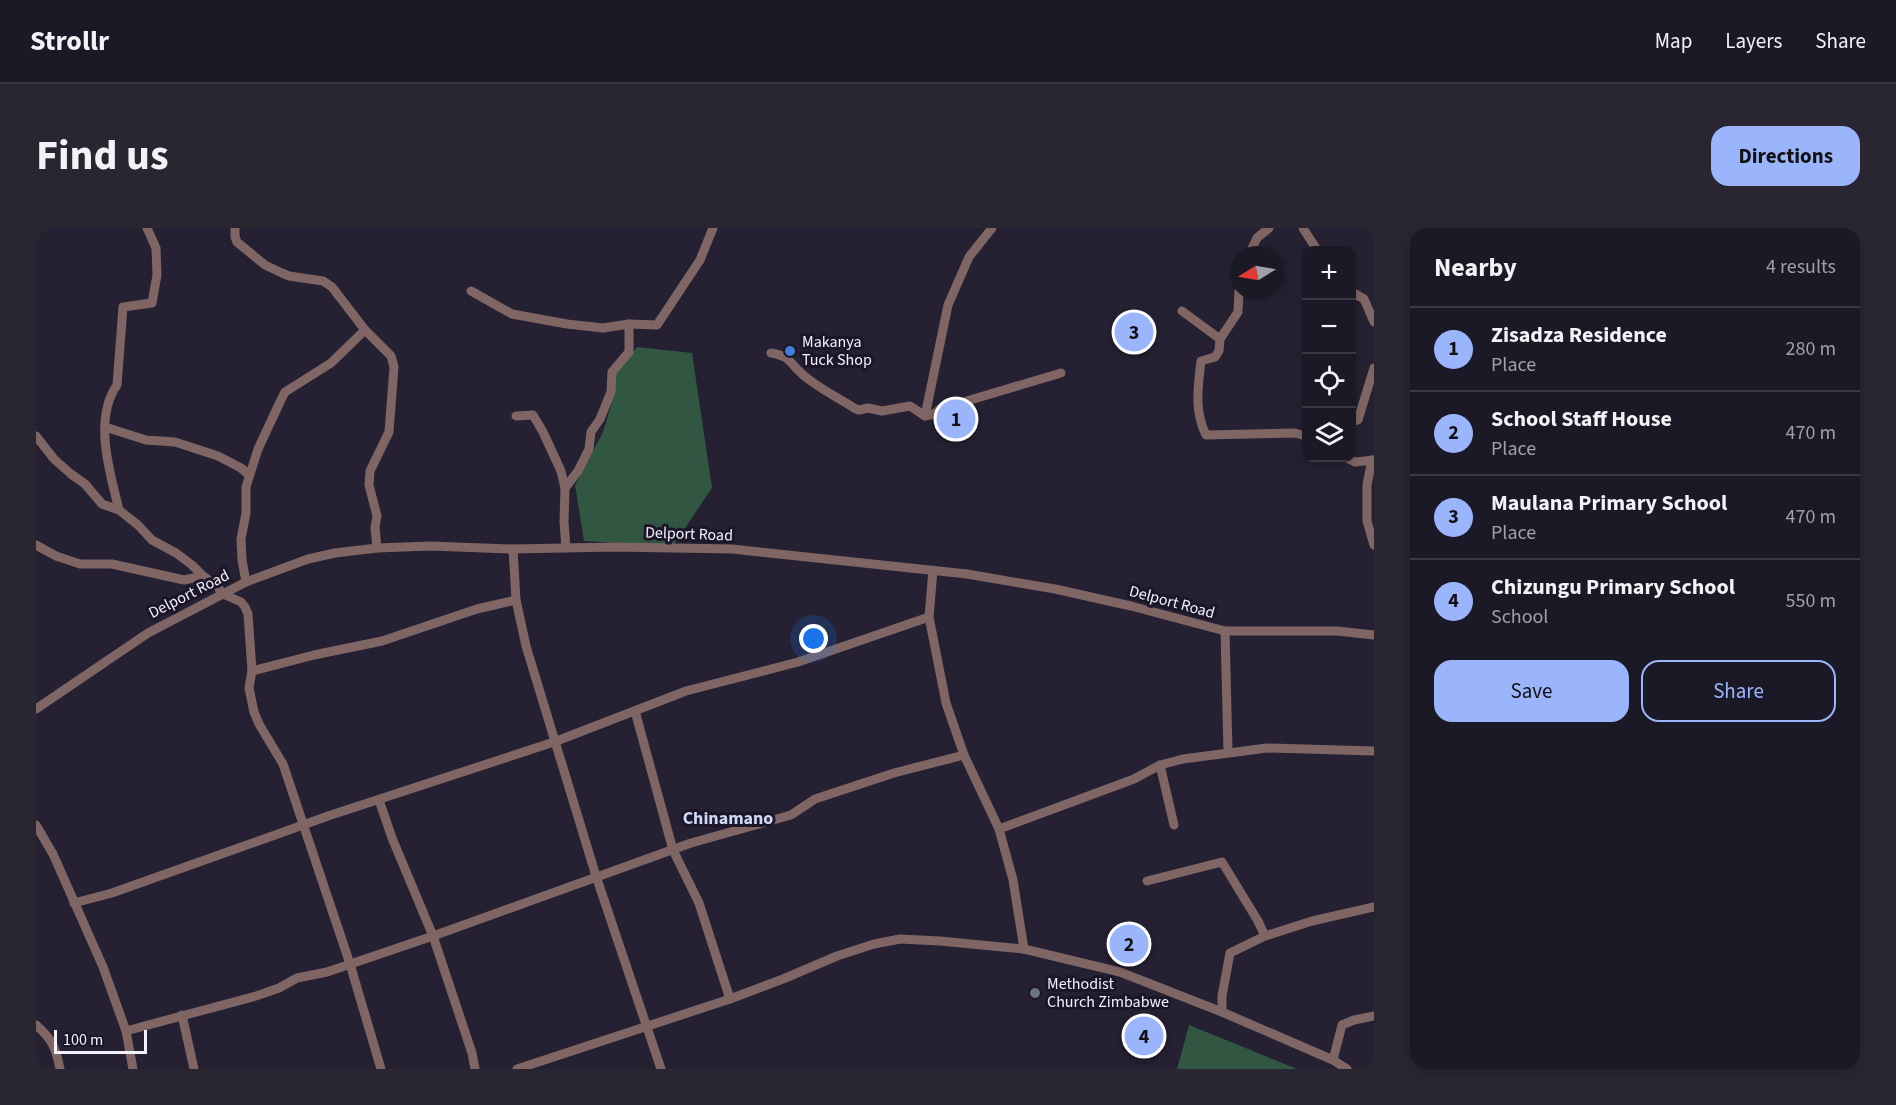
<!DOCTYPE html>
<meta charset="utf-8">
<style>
:root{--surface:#1c1926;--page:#292632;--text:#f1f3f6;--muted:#a0a0a7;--line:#3a3843;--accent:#9bb5fd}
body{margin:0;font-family:"Source Sans 3",sans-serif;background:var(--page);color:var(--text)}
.controls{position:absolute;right:18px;top:18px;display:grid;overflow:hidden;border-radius:12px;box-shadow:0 3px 9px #0003}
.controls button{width:54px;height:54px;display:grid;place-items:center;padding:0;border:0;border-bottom:2px solid var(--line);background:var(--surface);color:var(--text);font:30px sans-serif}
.compass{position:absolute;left:1194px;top:18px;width:54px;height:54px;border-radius:50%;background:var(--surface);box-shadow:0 3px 9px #0003;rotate:259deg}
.scale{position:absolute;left:18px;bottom:15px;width:93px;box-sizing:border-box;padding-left:6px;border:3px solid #f3f1fd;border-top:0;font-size:16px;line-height:21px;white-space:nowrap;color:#f3f1fd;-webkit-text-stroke:4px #1b1728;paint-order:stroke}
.you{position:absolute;left:778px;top:411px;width:21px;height:21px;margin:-15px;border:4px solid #fff;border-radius:50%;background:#1a73e8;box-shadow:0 0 0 9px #1a73e833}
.badge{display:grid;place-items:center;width:39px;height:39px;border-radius:50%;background:var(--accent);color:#111;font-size:20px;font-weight:700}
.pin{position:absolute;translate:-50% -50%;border:3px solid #fff;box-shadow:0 2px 6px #0006}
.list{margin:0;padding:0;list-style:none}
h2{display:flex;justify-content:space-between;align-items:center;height:78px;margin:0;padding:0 24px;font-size:26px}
h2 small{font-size:20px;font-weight:400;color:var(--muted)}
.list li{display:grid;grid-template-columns:39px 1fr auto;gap:18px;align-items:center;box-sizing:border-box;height:84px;padding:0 24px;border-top:2px solid var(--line)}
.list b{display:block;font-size:22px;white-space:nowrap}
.list p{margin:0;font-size:20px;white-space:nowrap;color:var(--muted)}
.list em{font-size:20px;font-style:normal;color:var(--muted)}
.actions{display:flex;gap:12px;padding:18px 24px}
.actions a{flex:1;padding:14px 0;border:2px solid var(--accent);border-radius:18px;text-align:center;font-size:21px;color:var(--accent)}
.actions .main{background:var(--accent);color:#111}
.icon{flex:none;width:33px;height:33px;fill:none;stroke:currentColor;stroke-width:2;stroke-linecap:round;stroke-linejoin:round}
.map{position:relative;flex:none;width:1338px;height:841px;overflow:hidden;border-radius:18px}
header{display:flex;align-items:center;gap:36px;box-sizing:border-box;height:84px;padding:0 30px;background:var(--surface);border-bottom:2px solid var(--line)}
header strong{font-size:28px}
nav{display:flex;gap:33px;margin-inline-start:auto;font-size:21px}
.intro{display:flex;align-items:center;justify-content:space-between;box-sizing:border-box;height:144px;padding:0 36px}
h1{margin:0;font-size:42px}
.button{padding:15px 27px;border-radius:18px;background:var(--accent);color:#111;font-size:21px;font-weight:700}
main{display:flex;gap:36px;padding:0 36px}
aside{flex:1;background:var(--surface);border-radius:18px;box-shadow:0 3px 9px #0003}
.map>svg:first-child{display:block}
.green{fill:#315642}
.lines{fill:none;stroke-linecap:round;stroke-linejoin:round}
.minor{stroke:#7f6664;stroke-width:9}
.shop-dot{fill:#3f7fe0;stroke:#1b1728;stroke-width:2}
.worship-dot{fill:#6b7280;stroke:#1b1728;stroke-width:2}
.labels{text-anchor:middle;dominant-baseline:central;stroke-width:6;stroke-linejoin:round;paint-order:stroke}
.poi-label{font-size:16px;fill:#f3f1fd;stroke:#1b1728;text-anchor:start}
.street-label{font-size:16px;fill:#f3f1fd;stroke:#1b1728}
.neighbourhood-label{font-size:18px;font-weight:bold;fill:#ced9f5;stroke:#1b1728}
</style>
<header>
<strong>Strollr</strong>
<nav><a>Map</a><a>Layers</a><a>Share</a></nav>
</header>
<div class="intro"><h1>Find us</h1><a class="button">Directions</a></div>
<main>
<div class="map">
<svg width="1338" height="841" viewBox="0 0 1338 841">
<rect width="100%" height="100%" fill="#252132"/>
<g class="green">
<polygon points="601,119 656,125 676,260 637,318 548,313 539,257 567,204 576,174 580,145"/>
<polygon points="1153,797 1261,841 1141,841"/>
</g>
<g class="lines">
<g class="minor">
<polyline points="199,0 199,9 201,14 229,37 246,45 253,48 287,53 296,59 329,102 355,128 358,139 353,204 334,243 333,257 341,288 339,299 341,320"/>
<polyline points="1267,0 1281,22"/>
<polyline points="1213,27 1221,10 1233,0"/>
<polyline points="435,63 476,86 531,96 567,100 593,96 621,97 664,32 677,0"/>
<path d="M1203,63L1202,84L1184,111L1183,123L1179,129L1165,133C1162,159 1158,183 1170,207L1259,205L1270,208"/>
<polyline points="1316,64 1328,71 1338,94"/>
<polyline points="1146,83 1184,111"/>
<path d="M735,125C754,128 753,134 765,145C780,159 801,169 818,180L823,182L832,180L846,183L874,178L889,188L898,186L904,181L1025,145"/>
<polyline points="480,188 497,187 507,204 525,243 529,260 528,294 530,320"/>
<polyline points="889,188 912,77 933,29 956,0"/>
<polyline points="1316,193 1322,192 1338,140"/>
<polyline points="69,199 110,212 139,214 182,228 205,240 213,247"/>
<polyline points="0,208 18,231 35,246 49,256 66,276 83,282 102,297 116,312 140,325 156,337 167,348 181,358 187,366 205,374 209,379 212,386 216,443 213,460 218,484 223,496 247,536 314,736 345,841"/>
<polyline points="1311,230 1319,234 1338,232"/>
<polyline points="1336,232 1331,257 1331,293 1338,317"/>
<polyline points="529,260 542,243 553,221 555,204 564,191 575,164 576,144 593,124 593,96"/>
<path d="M83,282C74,245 57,191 81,157L87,79L116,75L121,47L120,20L111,0"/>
<polyline points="0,317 20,328 44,336 76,336 148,352 167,348"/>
<polyline points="477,321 480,372 490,418 560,648 625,841"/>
<polyline points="897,342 893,389 910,475 928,527 963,601 977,652 988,721"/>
<polyline points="210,354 206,332 205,311 210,285 210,259 222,221 244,174 249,164 295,135 329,102"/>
<polyline points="1189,403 1192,524"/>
<polyline points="216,443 278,427 346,413 441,381 480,372"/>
<polyline points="0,481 112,405 210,354 272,331 299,325 341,320 394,318 477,321 579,319 696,321 931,346 1019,361 1095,378 1189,403 1301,403 1338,407"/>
<polyline points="599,483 637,622 663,675 694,771"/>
<polyline points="1124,537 1138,597"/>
<polyline points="343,572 356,610 397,708 436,825 439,841"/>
<polyline points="0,597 17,626 67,739 90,803 97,841"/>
<polyline points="963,601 1098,551 1124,537 1147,531 1231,520 1338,523"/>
<polyline points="1111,653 1186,634 1222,693 1229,708"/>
<polyline points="38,675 76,665 295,587 518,514 650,463 762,434 893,389"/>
<polyline points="1186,784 1186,768 1194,725 1229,708 1276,693 1338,679"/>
<polyline points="146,787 158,841"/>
<path d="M0,797C16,811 20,820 24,841"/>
<polyline points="90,803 220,768 243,760 261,750 291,744 397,708 655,615 755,587 779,571 858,545 928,527"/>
<polyline points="1297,832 1306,797 1318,792 1338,788"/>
<polyline points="481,841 694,771 747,751 801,728 838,716 864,711 904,713 988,721 1084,744 1186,784 1297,832 1311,841"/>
</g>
</g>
<circle class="shop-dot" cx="754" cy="123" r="6"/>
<circle class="worship-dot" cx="999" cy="765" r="6"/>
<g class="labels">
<g class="poi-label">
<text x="766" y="114">Makanya<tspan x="766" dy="18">Tuck Shop</tspan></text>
<text x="1011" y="756">Methodist<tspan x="1011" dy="18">Church Zimbabwe</tspan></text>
</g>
<g class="street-label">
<text transform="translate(653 306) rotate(2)">Delport Road</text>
<text transform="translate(153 366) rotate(-27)">Delport Road</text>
<text transform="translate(1136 374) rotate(15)">Delport Road</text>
</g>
<g class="neighbourhood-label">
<text x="692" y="590">Chinamano</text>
</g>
</g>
</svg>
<div class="controls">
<button>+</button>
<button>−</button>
<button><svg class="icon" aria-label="locate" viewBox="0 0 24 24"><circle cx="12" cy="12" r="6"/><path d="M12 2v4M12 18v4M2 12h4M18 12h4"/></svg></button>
<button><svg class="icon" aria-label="layers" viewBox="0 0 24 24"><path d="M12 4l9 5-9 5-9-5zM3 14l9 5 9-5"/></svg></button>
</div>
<svg class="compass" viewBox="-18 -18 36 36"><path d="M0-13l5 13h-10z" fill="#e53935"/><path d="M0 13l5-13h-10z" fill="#a0a0a7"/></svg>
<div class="scale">100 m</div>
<div class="you"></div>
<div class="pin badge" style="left:920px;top:191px">1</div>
<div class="pin badge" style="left:1093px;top:716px">2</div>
<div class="pin badge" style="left:1098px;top:104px">3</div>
<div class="pin badge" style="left:1108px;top:808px">4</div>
</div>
<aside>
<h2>Nearby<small>4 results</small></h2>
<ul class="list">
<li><span class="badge">1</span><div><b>Zisadza Residence</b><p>Place</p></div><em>280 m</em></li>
<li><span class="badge">2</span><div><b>School Staff House</b><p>Place</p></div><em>470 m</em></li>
<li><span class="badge">3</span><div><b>Maulana Primary School</b><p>Place</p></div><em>470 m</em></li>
<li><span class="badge">4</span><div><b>Chizungu Primary School</b><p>School</p></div><em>550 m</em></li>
</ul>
<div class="actions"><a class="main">Save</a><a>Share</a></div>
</aside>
</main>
